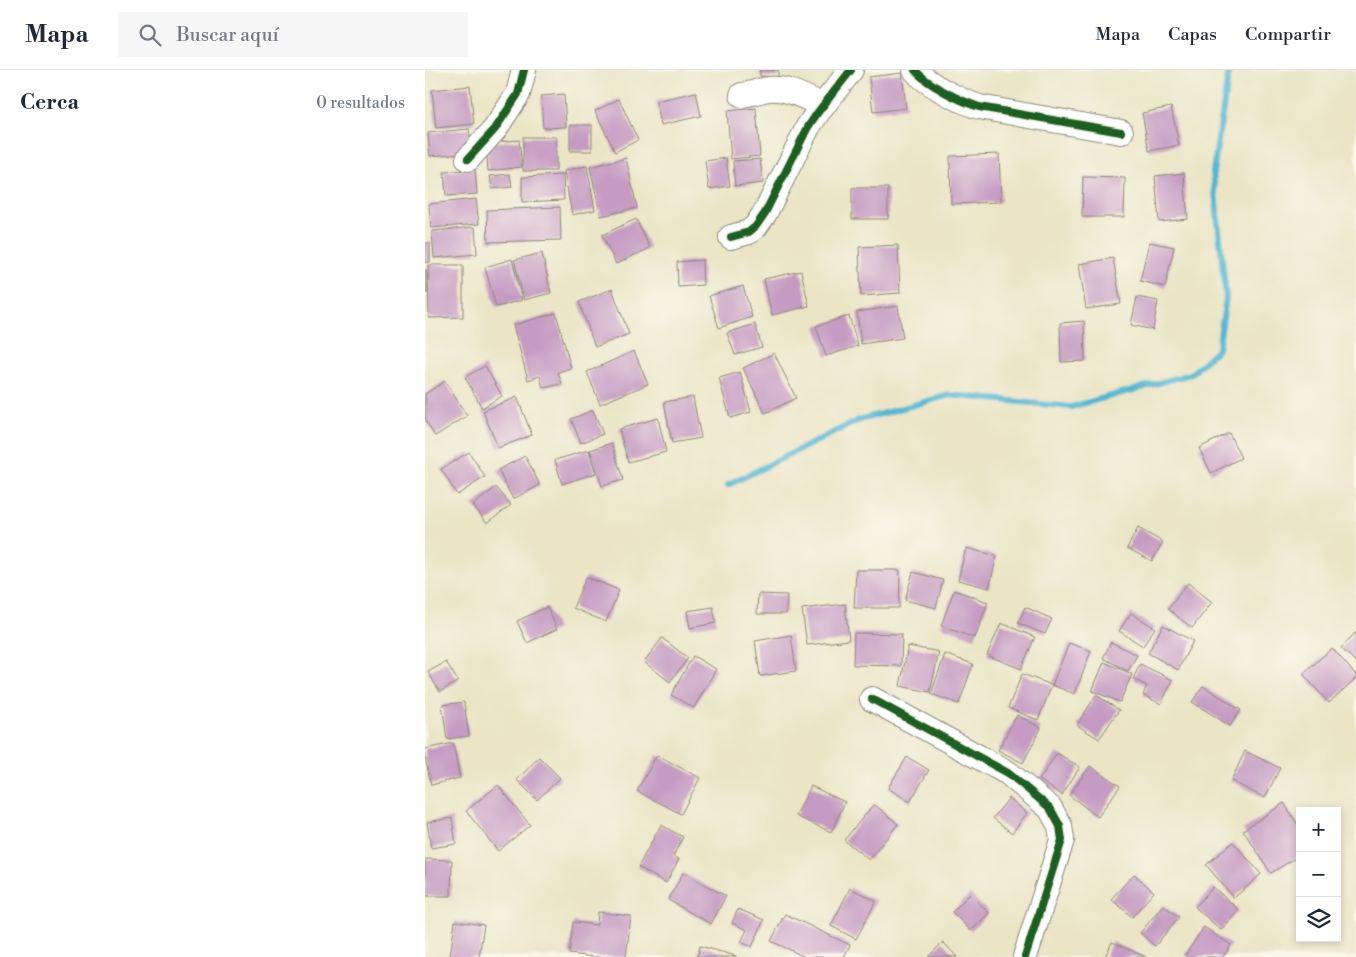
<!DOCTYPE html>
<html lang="es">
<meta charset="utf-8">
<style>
:root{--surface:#fff;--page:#f6f6f7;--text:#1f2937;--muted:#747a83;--line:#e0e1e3}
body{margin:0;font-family:"Libre Bodoni",serif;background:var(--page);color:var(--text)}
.controls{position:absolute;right:15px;bottom:15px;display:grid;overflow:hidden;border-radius:0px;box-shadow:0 2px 8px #0003}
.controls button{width:45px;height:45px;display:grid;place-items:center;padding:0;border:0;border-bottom:1px solid var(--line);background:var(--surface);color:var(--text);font:25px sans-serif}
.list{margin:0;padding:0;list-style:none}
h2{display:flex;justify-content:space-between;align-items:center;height:65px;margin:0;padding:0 20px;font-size:21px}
h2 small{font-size:16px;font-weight:400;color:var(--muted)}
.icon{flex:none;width:28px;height:28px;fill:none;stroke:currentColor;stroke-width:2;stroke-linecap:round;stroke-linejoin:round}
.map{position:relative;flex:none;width:931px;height:887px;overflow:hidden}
header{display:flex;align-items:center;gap:30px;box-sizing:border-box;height:70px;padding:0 25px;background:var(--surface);border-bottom:1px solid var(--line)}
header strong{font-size:24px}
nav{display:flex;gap:28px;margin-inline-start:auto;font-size:18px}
.search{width:350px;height:45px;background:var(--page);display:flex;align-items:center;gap:12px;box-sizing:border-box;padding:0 18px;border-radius:0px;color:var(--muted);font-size:19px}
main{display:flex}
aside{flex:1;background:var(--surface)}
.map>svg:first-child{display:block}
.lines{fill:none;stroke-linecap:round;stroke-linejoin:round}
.stream{stroke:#54b7d3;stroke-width:6}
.building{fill:#c59bc3}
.minor-casing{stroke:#8b8878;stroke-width:26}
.minor{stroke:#fff;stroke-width:24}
.cycleway-casing{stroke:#fbf7ec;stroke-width:11}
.cycleway{stroke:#1b5e20;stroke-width:8}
</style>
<header>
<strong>Mapa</strong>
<div class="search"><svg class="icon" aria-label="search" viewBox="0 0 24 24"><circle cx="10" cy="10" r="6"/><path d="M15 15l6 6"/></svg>Buscar aquí</div>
<nav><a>Mapa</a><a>Capas</a><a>Compartir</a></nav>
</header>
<main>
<aside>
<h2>Cerca<small>0 resultados</small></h2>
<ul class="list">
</ul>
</aside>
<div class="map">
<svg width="931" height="887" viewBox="0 0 931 887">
<rect width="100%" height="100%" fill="#fbf7ec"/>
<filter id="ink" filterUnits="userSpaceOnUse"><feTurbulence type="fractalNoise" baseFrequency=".02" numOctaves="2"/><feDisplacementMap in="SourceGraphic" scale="10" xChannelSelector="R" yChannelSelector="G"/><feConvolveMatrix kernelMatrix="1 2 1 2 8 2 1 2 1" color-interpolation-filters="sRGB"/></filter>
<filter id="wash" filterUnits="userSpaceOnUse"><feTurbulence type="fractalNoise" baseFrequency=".0096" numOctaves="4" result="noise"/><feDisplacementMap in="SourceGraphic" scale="20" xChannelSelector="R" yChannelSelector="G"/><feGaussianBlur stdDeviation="1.12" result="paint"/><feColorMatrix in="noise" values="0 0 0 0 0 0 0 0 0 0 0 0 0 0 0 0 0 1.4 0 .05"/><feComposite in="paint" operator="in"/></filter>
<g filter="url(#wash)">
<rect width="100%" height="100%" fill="#ebe5c6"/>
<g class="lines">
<polyline class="stream" points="303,415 434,350 525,325 646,337 766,304 793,279 801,228 788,102 804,0"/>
</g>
<g id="blocks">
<g class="building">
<polygon points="335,0 353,0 353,7 335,6"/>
<polygon points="477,3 481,38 448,42 444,7"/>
<polygon points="45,16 49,54 11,58 7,20"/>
<polygon points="271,22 276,46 236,55 231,31"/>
<polygon points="139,24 141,57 118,58 116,26"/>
<polygon points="194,29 213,70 190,82 170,41"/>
<polygon points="746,37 754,75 724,81 717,43"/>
<polygon points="331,38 335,86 306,89 302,41"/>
<rect x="145" y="55" width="22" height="26"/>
<polygon points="44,59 47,82 5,86 3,63"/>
<rect x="98" y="67" width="33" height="34"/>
<polygon points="94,70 97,97 63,101 61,73"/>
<polygon points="574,84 576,132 526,134 525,86"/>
<polygon points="201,88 212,138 176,146 165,97"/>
<polygon points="301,88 305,116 284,119 280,91"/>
<polygon points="335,89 338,113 310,116 308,91"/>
<polygon points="162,96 170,140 147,145 139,101"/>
<polygon points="50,99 52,124 21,126 19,102"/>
<polygon points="759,103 763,149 734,152 730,106"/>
<polygon points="85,104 87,117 67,119 65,106"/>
<polygon points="138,105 139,130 97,132 97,107"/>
<polygon points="658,107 700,108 699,147 657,147"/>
<rect x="427" y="118" width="36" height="31"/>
<polygon points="51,129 54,154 6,158 4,134"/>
<polygon points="135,137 136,170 63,172 62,140"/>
<polygon points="211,149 225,178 191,194 177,165"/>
<polygon points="50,157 52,184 9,188 7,161"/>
<polygon points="724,172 749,177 740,217 715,211"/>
<rect x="0" y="173" width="5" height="19"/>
<polygon points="473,175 475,223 436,226 434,177"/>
<polygon points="117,183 126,223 99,230 89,190"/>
<polygon points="688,188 696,234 661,239 654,194"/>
<polygon points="87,189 97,230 71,237 60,197"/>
<polygon points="277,190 278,215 253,217 252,192"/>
<polygon points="3,195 38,195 38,247 4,248"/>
<rect x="0" y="200" width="2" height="23"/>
<polygon points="376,201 384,236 347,245 339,209"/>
<polygon points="318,216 327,247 294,258 284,226"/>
<polygon points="187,219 204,264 170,277 154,232"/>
<polygon points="712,227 733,231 728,260 706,255"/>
<polygon points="473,236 478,268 436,274 432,242"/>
<polygon points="131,243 146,298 133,302 137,314 118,318 115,306 103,310 88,255"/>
<polygon points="424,246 433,276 401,286 391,256"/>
<polygon points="659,251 660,291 636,292 635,253"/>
<polygon points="330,254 337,277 310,285 302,263"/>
<polygon points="209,281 223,314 175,334 162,302"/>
<polygon points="349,283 371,328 340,343 318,298"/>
<polygon points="60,296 77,326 57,338 40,307"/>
<polygon points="315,302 326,342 305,348 294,308"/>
<polygon points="20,311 42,346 10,366 0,350 0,324"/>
<polygon points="92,327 107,365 73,378 58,341"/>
<polygon points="268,327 276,368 247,373 239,332"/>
<polygon points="168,340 178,364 156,373 146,349"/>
<polygon points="233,348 241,382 203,392 194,359"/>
<polygon points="804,363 816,388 786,403 774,378"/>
<polygon points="187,373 198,410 177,416 165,380"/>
<polygon points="164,380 171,403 137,414 130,390"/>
<polygon points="44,382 60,407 32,425 16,399"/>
<polygon points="100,386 115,415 88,429 73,400"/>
<polygon points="71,417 86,435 62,453 48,435"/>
<polygon points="713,458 738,472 727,491 702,478"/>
<polygon points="541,478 572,486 564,518 533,510"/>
<polygon points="431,500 475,500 474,538 429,538"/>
<polygon points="488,502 518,510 511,538 480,530"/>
<polygon points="161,507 194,520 181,552 148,538"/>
<polygon points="763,513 787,532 767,558 743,539"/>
<polygon points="529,520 563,532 550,568 516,556"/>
<polygon points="333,524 362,525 361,544 332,544"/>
<polygon points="420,534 424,570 382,575 377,539"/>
<polygon points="122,537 132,559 102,573 92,551"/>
<polygon points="288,537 291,553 265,558 262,541"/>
<polygon points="600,537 627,549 620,564 593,553"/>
<polygon points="706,543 730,558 718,576 694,561"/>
<polygon points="576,553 610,567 596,599 562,585"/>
<polygon points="738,555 768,571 753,600 723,583"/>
<polygon points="931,562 931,592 916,578"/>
<polygon points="429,563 477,564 476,596 428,595"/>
<polygon points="366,565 371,601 335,606 330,571"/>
<polygon points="237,568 263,588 245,612 219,592"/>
<polygon points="686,572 712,585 703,601 678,588"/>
<polygon points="644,573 666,581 650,624 627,615"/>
<polygon points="483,576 514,582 505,622 475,616"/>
<polygon points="907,578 931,605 931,608 904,633 878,604"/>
<polygon points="520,584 548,594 534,634 506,624"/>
<polygon points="268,586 291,599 269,638 246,625"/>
<polygon points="21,592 33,611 15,622 3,602"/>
<polygon points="679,592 707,604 695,632 667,621"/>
<polygon points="715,594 748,610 736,634 718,625 722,616 708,609"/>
<polygon points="597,604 627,615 613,650 583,638"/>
<polygon points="778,616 816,640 805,656 767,632"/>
<polygon points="671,625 694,640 674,669 652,655"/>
<polygon points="39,632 44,666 22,669 17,635"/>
<polygon points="592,645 616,658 598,693 573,680"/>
<polygon points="28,673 35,708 6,715 0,687 0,679"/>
<polygon points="820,681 855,698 840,728 806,711"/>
<polygon points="632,683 655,697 637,725 614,710"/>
<polygon points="232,685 275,708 256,744 212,721"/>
<polygon points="114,687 135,708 112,730 92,710"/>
<polygon points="482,687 504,700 485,732 463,718"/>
<polygon points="665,696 695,716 673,747 644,725"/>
<polygon points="73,715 105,755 73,781 41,741"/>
<polygon points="386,716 420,732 406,762 371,746"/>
<polygon points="584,728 602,743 587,763 568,748"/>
<polygon points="859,733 875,758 875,785 846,803 818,760"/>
<polygon points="449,734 473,754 444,790 419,770"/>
<polygon points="27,748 31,774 6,778 2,752"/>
<polygon points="236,755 258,767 248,786 254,789 241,813 213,797"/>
<polygon points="808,772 836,804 809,828 781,795"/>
<polygon points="0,789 27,790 26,826 0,826"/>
<polygon points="258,803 301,826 286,854 243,830"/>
<polygon points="709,804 729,822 707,847 686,829"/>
<polygon points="788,817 814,840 796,860 770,837"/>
<polygon points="425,818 451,831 431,869 406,856"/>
<polygon points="545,824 564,843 546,861 527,842"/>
<polygon points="738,835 754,847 730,876 715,863"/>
<polygon points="313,839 339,850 327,877 316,872 322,860 307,853"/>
<polygon points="173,842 206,846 201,887 169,887 144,884 148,852 172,855"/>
<polygon points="360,844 425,875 419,887 380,887 346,871"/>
<polygon points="30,851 59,855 54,887 25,887"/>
<polygon points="779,857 806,875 798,887 763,887 760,885"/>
<polygon points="518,872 532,887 503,887"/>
<polygon points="687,872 721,887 680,887"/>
<polygon points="275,876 311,886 311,887 272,887"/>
</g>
</g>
</g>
<g filter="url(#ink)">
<use href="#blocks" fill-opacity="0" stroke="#8b8878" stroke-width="1"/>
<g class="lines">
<g class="minor-casing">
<g id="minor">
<path d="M490,0C502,15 536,31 554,37L696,62"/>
<path d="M317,25C326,24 335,20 344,19C363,17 381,28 398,36"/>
<polyline points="43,89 70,59 93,24 99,0"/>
<polyline points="306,167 324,162 331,156 340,143 383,57 393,42 426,0"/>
<polyline points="447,629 583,703 625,738 635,756 637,770 600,887"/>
</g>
</g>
<use href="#minor" class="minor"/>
<g class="cycleway-casing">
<g id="cycleway">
<path d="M490,0C502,15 536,31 554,37L696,62"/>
<polyline points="43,89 70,59 93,24 99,0"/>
<polyline points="306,167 324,162 331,156 340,143 383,57 393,42 426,0"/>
<polyline points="447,629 583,703 625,738 635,756 637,770 600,887"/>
</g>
</g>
<use href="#cycleway" class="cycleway"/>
</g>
</g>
</svg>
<div class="controls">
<button>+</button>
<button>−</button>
<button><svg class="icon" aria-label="layers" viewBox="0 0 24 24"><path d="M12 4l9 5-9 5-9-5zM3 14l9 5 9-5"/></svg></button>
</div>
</div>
</main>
